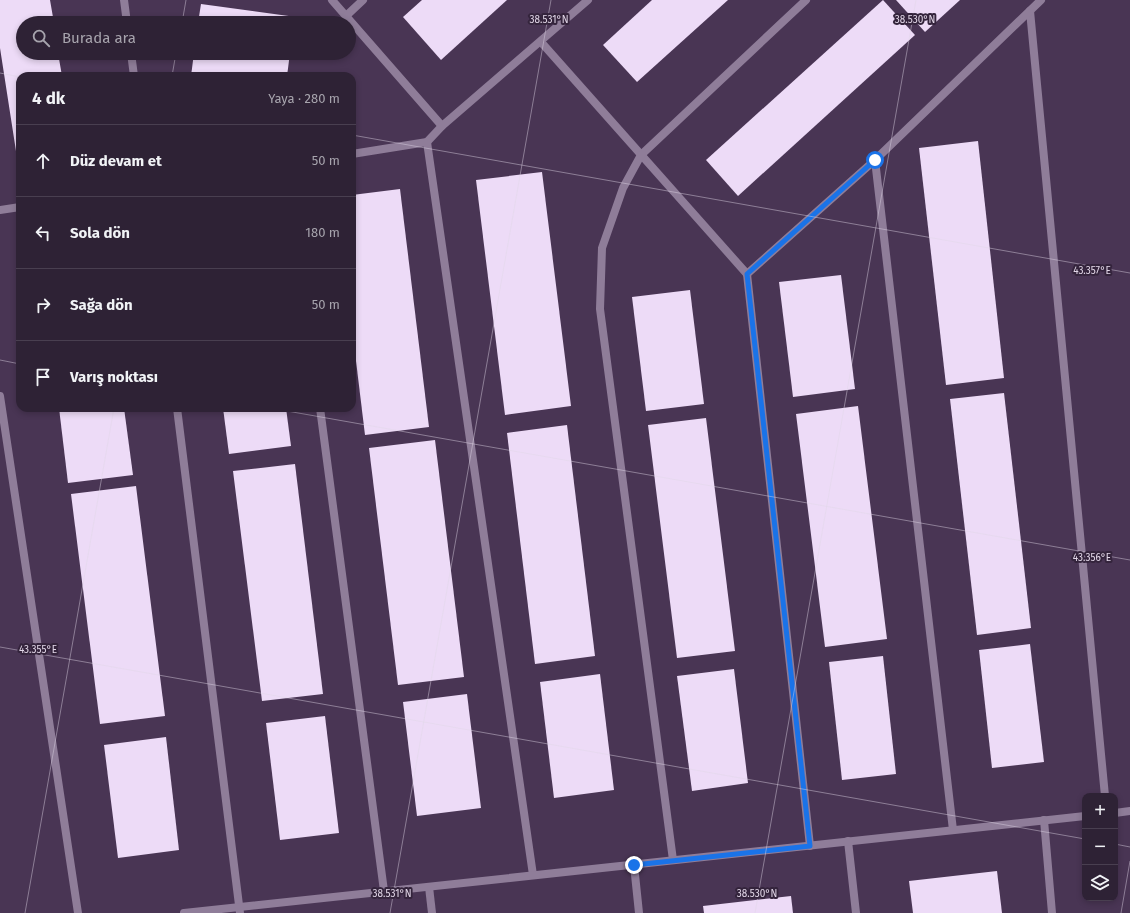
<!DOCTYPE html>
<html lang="tr">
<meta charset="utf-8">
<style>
:root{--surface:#2e2235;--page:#362a3d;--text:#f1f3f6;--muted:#a7a4ad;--line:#493f50}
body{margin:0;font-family:"Fira Sans",sans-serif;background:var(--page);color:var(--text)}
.controls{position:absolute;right:12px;bottom:12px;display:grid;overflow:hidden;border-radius:8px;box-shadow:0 2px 6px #0003}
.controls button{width:36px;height:36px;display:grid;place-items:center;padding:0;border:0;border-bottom:1px solid var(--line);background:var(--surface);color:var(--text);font:20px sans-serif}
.stop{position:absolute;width:12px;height:12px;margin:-9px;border:3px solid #1a73e8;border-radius:50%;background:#fff}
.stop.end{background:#1a73e8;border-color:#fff;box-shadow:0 1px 4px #0008}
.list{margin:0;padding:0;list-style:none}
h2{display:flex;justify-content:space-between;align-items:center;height:52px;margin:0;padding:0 16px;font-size:17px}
h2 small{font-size:13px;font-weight:400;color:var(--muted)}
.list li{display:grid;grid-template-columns:26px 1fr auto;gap:12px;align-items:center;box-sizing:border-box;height:72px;padding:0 16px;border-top:1px solid var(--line)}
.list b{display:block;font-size:15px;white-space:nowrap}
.list em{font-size:13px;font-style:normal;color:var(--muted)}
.icon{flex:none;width:22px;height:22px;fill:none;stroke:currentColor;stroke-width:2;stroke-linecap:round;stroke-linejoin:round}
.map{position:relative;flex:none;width:1130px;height:913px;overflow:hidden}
.search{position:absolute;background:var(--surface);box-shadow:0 2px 6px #0003;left:16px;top:16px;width:340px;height:44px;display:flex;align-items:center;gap:10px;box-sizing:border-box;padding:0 14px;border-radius:22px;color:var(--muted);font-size:15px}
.panel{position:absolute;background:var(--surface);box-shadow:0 2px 6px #0003;left:16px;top:72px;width:340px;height:340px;border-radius:12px}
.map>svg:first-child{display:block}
.built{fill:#493554;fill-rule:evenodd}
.building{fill:#eddbf7}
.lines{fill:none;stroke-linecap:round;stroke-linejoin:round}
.lane{stroke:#8f7d99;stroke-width:8}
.street{stroke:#8f7d99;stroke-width:8}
.route{stroke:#1a73e8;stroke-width:5}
.ticks{fill:none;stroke:#e1d6e7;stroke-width:1;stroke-opacity:0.45}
.ticks-label{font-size:10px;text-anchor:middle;fill:#e1d6e7;stroke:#34243c;stroke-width:4;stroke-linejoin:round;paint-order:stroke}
</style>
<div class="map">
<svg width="1130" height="913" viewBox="0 0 1130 913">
<rect width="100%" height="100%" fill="#3e2e47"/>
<path class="built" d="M0,0H1130V913H0ZM23,23H349V53H23ZM20,76H352V408H20ZM1085,796H1115V898H1085Z"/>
<g class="building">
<polygon points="0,0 50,0 54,23 23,23 23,53 58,53 62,76 20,76 20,164 18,164 0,48"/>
<polygon points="422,0 507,0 441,60 403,17"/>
<polygon points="652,0 728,0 637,82 603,45"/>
<polygon points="883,0 915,35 738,196 706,160"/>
<polygon points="896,0 960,0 925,32"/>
<polygon points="201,4 296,17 295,23 198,23"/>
<polygon points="194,53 290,53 287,76 191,76"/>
<polygon points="978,141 1004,378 946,385 919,148"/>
<polygon points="542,172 571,406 505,415 476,180"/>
<polygon points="400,189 429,427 365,435 352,328 352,195"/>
<polygon points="841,275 855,389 793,397 779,282"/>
<polygon points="690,290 704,404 646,411 632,297"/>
<polygon points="1004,393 1031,628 977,635 950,399"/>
<polygon points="858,406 887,639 825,647 796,414"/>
<polygon points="59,408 124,408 133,475 68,483"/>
<polygon points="223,408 286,408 291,446 229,454"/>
<polygon points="706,418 735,651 677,658 648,425"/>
<polygon points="567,425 595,656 535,664 507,433"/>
<polygon points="435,440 464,677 398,685 369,448"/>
<polygon points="295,464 323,694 262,701 233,471"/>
<polygon points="136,486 165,716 100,724 71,494"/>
<polygon points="1030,644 1044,762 992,768 979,650"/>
<polygon points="883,656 896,774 842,780 829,662"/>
<polygon points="734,669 748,783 692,791 677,676"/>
<polygon points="600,674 614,790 554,798 540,682"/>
<polygon points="467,694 481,808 417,816 403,702"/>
<polygon points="325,716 339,833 280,840 266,723"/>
<polygon points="166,737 179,850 118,858 104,745"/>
<polygon points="997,871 1002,913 913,913 909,881"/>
<polygon points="791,896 793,913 704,913 703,906"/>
</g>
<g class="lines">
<g class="lane">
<polyline points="124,0 127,23"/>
<polyline points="332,0 442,126"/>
<polyline points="1030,11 1105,796"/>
<polyline points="346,16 363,0"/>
<polyline points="541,42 747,274 875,160 1041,0"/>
<polyline points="131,53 134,76"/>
<polyline points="427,142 533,875"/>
<polyline points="352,154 427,142 442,126 588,0"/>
<polyline points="875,160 953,830"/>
<polyline points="0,210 20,207"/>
<polyline points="747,274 810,846"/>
<polyline points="0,396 78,913"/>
<polyline points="177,408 240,913"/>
<polyline points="320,408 384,891"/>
<polyline points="848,841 856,913"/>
<polyline points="673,860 600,309 602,248 623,188 641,155 806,0"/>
<polyline points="634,865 639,913"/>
<polyline points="429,887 432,913"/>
</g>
<g class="street">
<polyline points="1115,813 1130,811"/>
<polyline points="1044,820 1052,913"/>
<polyline points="184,913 1085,816"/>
</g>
</g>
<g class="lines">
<polyline class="route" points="634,865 810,846 747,274 875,160"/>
</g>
<path class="ticks" d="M182,23L186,0M0,73L20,77M172,76L176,53M352,135L1130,273M0,360L20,364M270,408L1130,560M0,647L1085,839M1115,844L1130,847M25,913L114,408M390,913L551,0M755,913L916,0M1121,913L1130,861"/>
<g class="ticks-label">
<text x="549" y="23">38.531°N</text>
<text x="915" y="23">38.530°N</text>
<text x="1092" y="274">43.357°E</text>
<text x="1092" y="561">43.356°E</text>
<text x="38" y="653">43.355°E</text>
<text x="392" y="897">38.531°N</text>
<text x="757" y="897">38.530°N</text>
</g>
</svg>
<div class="controls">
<button>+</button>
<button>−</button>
<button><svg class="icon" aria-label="layers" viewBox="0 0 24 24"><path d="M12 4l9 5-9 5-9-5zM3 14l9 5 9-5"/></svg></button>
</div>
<div class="stop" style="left:875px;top:160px"></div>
<div class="stop end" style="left:634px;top:865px"></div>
<div class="search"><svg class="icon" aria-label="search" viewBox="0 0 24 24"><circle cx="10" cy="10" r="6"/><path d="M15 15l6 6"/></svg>Burada ara</div>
<section class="panel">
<h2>4 dk<small>Yaya · 280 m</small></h2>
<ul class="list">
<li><svg class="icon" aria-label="ahead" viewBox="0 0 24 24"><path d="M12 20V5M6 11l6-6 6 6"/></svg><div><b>Düz devam et</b></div><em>50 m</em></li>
<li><svg class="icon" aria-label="left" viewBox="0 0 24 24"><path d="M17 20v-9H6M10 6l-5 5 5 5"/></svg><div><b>Sola dön</b></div><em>180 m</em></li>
<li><svg class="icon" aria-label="right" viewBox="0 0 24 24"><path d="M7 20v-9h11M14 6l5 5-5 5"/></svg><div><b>Sağa dön</b></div><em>50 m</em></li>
<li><svg class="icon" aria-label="arrive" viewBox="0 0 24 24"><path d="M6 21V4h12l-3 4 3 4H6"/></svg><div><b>Varış noktası</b></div></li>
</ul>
</section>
</div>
